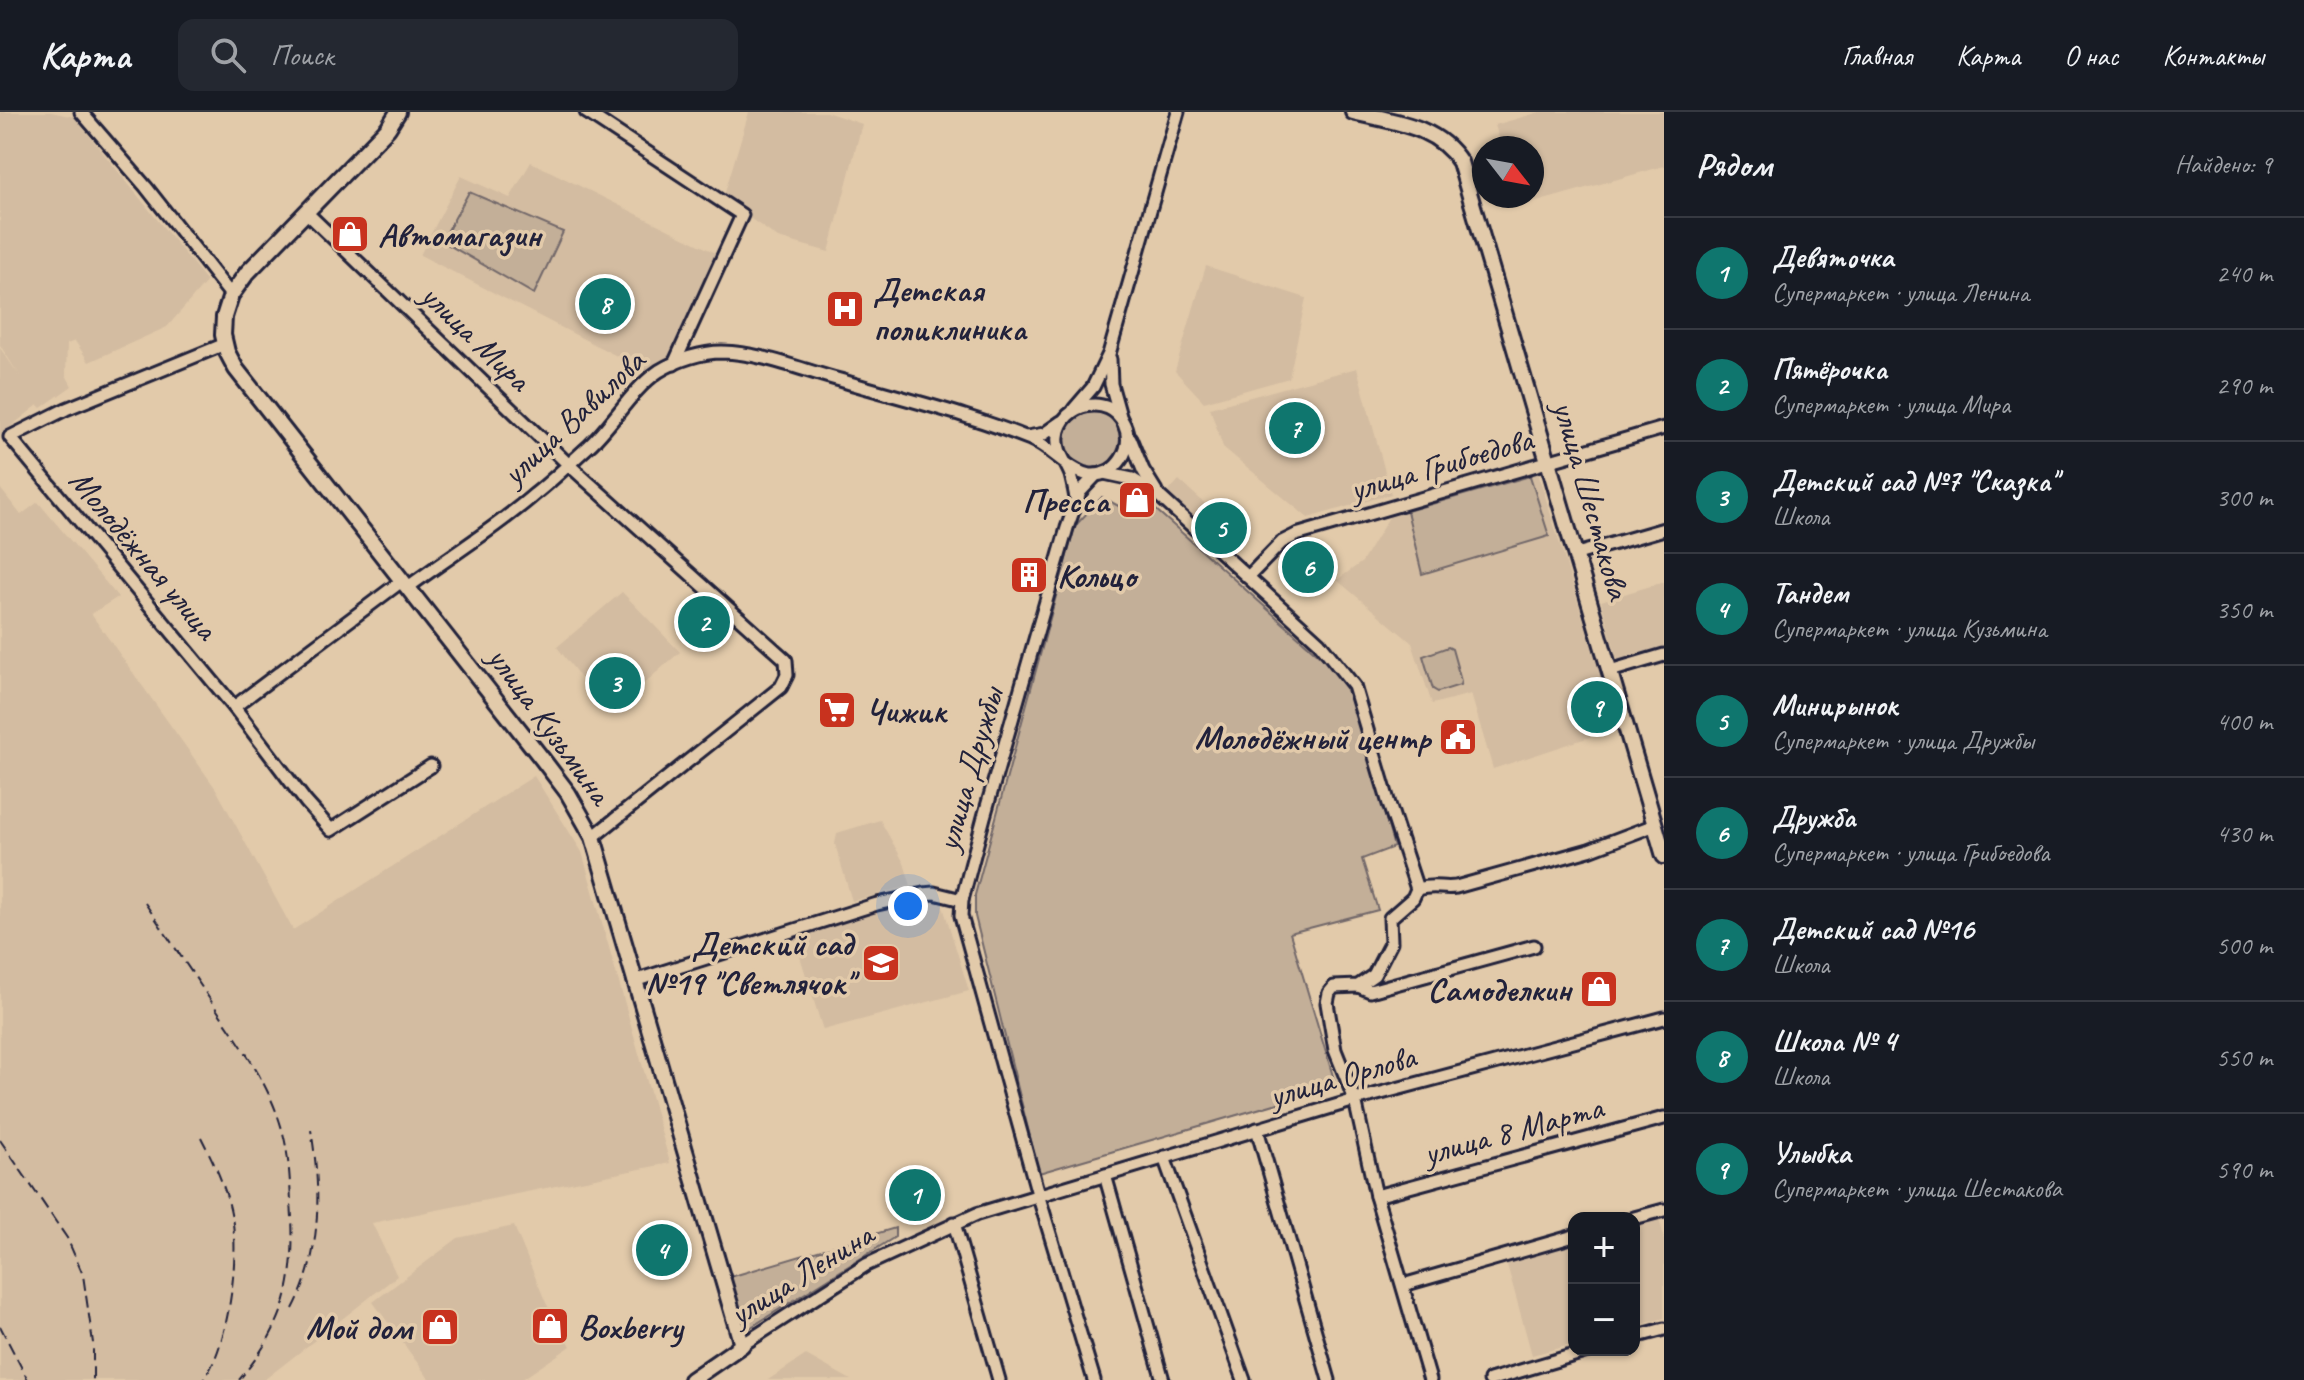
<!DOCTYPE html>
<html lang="ru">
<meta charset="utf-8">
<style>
:root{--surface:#171b24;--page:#242831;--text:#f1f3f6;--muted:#9ea1a6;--line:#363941;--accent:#0f766e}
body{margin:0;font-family:Caveat,sans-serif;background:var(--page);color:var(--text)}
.controls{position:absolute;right:24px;bottom:24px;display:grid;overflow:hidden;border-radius:16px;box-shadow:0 2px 6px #0004}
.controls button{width:72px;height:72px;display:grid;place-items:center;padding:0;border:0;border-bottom:2px solid var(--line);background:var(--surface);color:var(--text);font:40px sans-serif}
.compass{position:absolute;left:1472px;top:24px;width:72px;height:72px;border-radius:50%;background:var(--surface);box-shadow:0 2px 6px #0004;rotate:121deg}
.you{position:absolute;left:908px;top:794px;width:28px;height:28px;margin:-20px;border:6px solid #fff;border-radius:50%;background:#1a73e8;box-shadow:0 0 0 12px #1a73e833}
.badge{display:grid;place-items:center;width:52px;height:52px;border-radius:50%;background:var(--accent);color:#fff;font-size:26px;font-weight:700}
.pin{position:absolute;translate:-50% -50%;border:4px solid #fff;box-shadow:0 2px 8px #0006}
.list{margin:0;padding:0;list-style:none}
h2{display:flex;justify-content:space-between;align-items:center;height:104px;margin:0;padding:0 32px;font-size:34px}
h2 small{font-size:26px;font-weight:400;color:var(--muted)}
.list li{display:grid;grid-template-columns:52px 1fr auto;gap:24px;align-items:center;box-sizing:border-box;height:112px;padding:0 32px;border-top:2px solid var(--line)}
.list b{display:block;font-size:30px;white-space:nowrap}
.list p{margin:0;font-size:26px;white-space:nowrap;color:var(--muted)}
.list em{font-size:26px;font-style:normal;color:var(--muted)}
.icon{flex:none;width:44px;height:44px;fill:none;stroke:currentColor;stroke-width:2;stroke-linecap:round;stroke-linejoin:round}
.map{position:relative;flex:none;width:1664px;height:1268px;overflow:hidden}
header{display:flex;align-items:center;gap:48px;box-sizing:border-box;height:112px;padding:0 40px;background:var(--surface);border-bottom:2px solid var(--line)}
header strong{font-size:38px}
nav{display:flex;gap:44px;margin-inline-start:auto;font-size:28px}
.search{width:560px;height:72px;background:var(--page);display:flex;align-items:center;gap:20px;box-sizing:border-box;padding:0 28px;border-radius:16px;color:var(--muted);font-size:30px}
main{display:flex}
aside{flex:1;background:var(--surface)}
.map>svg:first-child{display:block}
.built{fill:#d3bca1}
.green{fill:#c3af98;stroke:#72686a;stroke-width:2}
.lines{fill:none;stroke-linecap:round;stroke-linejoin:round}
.minor-casing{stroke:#22223b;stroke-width:17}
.major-casing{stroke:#22223b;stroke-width:20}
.minor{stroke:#e2caaa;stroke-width:11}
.major{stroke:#e2caaa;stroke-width:14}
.rail{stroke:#22223b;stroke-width:2;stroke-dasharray:12 6;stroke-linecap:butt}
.labels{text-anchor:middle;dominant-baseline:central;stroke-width:7;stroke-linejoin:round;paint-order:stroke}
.poi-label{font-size:34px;font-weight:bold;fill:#22223b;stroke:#e2caaa;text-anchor:start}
.street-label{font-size:34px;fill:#22223b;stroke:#e2caaa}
</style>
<header>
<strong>Карта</strong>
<div class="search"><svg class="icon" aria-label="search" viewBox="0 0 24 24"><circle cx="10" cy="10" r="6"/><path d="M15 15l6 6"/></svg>Поиск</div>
<nav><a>Главная</a><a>Карта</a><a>О нас</a><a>Контакты</a></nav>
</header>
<main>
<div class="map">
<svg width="1664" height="1268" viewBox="0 0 1664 1268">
<rect width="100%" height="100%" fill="#e2caaa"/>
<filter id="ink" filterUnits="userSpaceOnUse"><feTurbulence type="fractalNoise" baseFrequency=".0125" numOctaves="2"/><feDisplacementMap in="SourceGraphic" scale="16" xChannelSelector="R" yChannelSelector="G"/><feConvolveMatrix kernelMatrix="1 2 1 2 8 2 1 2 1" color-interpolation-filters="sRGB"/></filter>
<g filter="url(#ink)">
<g class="built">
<polygon points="0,0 51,0 74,5 207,169 167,215 89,250 75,229 67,232 66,263 72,274 41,296 38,293 0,323 0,236 19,263 0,233"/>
<polygon points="749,0 826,0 862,12 829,140 778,126 723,87"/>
<polygon points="1540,0 1664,0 1664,54 1519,95 1516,84 1532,84 1532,36 1502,36 1495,13"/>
<polygon points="531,50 720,143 672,242 646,259 420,143 461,64 510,86"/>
<polygon points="1206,154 1306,186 1289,266 1204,290 1175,259"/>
<polygon points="1357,256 1391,382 1308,406 1223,335 1210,296"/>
<polygon points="1538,361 1617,616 1493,657 1471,582 1432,592 1412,531 1337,468 1362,450 1392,400"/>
<polygon points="1179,368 1244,427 1232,440 1167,381"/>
<polygon points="0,376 21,403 38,390 118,485 91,502 216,677 293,818 534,664 582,740 670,1051 372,1111 397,1164 264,1268 0,1268"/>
<polygon points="1664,470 1664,536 1618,550 1601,489"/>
<polygon points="622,480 680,540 609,602 557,535"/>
<polygon points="880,708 904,751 911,774 852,789 835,732 837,721"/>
<polygon points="904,788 941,788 969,879 823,918 793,822"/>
<polygon points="1659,1106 1664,1125 1664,1206 1634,1215 1634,1113"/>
<polygon points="514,1114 546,1191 571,1234 521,1268 430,1268 373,1190 458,1126"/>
<polygon points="1574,1130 1574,1232 1532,1243 1506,1149"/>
<polygon points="806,1243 851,1268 768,1268"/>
</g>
<g class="green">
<polygon points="469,80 563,120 534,182 442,129"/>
<circle cx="1094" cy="328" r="29"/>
<polygon points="1530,364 1549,424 1422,462 1407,399"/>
<polygon points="1102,385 1135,403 1143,396 1154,396 1338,560 1349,576 1394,735 1362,747 1378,798 1290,821 1336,974 1039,1061 975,804 975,783 1075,414"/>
<polygon points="1448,535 1452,537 1461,569 1460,573 1438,580 1433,577 1423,544"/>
<polygon points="895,1116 895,1125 748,1217 742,1210 730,1165"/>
</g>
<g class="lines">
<g class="minor-casing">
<g id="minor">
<polyline points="81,0 146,75 231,183"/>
<polyline points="586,0 742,103 674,252"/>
<polyline points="307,101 568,352 786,548 787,563 781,575 593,725"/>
<polyline points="225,232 66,297 10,325 234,595 306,690 331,718 431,654"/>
<polyline points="1110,247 1111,272 1120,304"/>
<polyline points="1074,297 1093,275 1109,242 1178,0"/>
<polyline points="1027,325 1044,322 1061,310"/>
<polyline points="1130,326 1143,358 1156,379"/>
<polyline points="1104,361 1132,367 1158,383 1319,530 1354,574 1389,692 1417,777"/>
<polyline points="1577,442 1664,417"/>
<polyline points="1248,465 1282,430 1296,423 1664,316"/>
<path d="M408,475C450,444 496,416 535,382C554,367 571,350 589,334C614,311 631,278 659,259C677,248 702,240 722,240C762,241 802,258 840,268C903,287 969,302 1030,327C1052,336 1072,362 1091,363C1117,364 1135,336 1124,312C1110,281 1062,290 1058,324C1056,339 1066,350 1071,363C1073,371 1075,379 1076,387"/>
<polyline points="1610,559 1664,543"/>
<polyline points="234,595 403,468"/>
<polyline points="1417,777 1413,786 1390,806 1391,830 1374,863 1358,874 1334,875 1329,881 1327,891 1335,938 1355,988 1376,1084 1430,1268"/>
<path d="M1417,777C1434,772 1441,777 1456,775L1589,738L1655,713"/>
<polyline points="634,869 877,792 923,782 934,781 962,788"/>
<polyline points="1358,874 1370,879 1534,834"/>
<polyline points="1257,1017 1329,1268"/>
<polyline points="1164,1045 1244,1268"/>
<polyline points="1105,1063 1163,1268"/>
<polyline points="1376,1084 1664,1006"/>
<polyline points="1634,1106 1664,1098"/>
<polyline points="954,1111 999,1268"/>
<polyline points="1403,1173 1574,1124"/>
<polyline points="1634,1225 1664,1217"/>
<polyline points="742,1233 866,1153 977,1102 1355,988 1664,906"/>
<polyline points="1094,1268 1038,1082 961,804 962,788 984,705 1067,416 1080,380 1096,363"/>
<polyline points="1490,1268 1591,1238"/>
</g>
</g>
<g class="major-casing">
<g id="major">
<polyline points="398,0 388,16 247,161 231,183 224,205 223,223 227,240 236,257 543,648 568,681 593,725 742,1233 691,1268"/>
<path d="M1353,0C1393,10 1437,13 1460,50L1664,744"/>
</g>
</g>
<use href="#minor" class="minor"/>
<use href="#major" class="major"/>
<g class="rail">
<path d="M145,791C169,827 193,862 217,898C243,936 271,975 283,1021C290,1048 290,1077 292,1105C295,1175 284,1214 239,1268"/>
<path d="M201,1025C214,1051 227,1077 232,1106C240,1145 228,1237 203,1268"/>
<polyline points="0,1028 67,1126 83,1163 93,1231 93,1268"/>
<path d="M293,1197C322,1142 321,1077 311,1018"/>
<polyline points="0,1214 28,1268"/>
</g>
</g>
</g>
<defs>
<g id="shop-square" transform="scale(2)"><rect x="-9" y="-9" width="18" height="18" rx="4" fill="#c8321e" stroke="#e2caaa"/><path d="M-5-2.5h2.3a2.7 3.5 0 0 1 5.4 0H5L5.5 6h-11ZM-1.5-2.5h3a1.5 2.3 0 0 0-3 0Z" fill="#fff"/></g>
<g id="hospital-square" transform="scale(2)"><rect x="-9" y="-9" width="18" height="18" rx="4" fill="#c8321e" stroke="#e2caaa"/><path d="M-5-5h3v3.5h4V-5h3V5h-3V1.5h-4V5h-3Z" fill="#fff"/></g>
<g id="building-square" transform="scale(2)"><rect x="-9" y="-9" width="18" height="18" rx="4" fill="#c8321e" stroke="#e2caaa"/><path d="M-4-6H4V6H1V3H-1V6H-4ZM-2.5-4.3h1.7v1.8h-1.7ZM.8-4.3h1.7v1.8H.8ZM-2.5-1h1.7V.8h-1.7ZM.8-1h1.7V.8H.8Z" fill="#fff"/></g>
<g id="supermarket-square" transform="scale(2)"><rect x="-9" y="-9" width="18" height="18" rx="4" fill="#c8321e" stroke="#e2caaa"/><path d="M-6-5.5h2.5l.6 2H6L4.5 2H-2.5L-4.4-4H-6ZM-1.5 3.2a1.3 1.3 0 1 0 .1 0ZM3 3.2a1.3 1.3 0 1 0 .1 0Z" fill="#fff"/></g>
<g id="civic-square" transform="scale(2)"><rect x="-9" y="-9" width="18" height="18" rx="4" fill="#c8321e" stroke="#e2caaa"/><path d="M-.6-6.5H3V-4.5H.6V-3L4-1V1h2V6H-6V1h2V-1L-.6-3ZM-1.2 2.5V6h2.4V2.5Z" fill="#fff"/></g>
<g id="school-square" transform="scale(2)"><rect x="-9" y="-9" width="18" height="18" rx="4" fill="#c8321e" stroke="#e2caaa"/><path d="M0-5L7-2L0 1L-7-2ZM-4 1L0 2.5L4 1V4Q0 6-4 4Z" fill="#fff"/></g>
</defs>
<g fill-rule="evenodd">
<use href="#shop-square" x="350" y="122"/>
<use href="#hospital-square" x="845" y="197"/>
<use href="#shop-square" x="1137" y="388"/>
<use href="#building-square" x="1029" y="463"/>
<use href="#supermarket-square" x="837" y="598"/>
<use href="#civic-square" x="1458" y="625"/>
<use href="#school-square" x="881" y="851"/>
<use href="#shop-square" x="1599" y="877"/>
<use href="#shop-square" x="550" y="1214"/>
<use href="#shop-square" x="440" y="1215"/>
</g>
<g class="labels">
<g class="poi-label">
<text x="378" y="122">Автомагазин</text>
<text x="873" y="177">Детская<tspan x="873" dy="39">поликлиника</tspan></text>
<text x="1109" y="388" text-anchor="end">Пресса</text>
<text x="1057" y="463">Кольцо</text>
<text x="865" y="598">Чижик</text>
<text x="1430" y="625" text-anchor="end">Молодёжный центр</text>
<text x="853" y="831" text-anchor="end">Детский сад<tspan x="853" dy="39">№19 "Светлячок"</tspan></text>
<text x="1571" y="877" text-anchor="end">Самоделкин</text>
<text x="578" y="1214">Boxberry</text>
<text x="412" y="1215" text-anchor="end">Мой дом</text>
</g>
<g class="street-label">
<text transform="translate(476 225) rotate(44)">улица Мира</text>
<text transform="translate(573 305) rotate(-43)">улица Вавилова</text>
<text transform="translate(1441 352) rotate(-16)">улица Грибоедова</text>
<text transform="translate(1592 388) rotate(74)">улица Шестакова</text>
<text transform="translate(144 442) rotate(50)">Молодёжная улица</text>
<text transform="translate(550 613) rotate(54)">улица Кузьмина</text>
<text transform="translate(969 657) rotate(-74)">улица Дружбы</text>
<text transform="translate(1342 964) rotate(-16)">улица Орлова</text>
<text transform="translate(1513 1018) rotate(-15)">улица 8 Марта</text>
<text transform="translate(801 1162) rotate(-32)">улица Ленина</text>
</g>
</g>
</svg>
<div class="controls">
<button>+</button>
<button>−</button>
</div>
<svg class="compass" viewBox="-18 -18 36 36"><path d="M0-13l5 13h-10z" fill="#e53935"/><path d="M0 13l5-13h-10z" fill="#9ea1a6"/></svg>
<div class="you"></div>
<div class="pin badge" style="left:915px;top:1083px">1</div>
<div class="pin badge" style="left:704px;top:510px">2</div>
<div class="pin badge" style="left:615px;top:571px">3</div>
<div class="pin badge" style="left:662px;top:1138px">4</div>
<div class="pin badge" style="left:1221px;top:416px">5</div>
<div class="pin badge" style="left:1308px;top:455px">6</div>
<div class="pin badge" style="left:1295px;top:316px">7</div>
<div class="pin badge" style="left:605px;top:192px">8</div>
<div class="pin badge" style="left:1597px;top:595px">9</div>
</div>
<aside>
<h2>Рядом<small>Найдено: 9</small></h2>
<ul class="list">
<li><span class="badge">1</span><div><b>Девяточка</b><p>Супермаркет · улица Ленина</p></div><em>240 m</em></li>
<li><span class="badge">2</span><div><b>Пятёрочка</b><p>Супермаркет · улица Мира</p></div><em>290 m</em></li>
<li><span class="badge">3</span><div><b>Детский сад №7 &quot;Сказка&quot;</b><p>Школа</p></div><em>300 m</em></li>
<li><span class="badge">4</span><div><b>Тандем</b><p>Супермаркет · улица Кузьмина</p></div><em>350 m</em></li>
<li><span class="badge">5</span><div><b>Минирынок</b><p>Супермаркет · улица Дружбы</p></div><em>400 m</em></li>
<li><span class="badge">6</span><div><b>Дружба</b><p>Супермаркет · улица Грибоедова</p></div><em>430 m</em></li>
<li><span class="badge">7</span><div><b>Детский сад №16</b><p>Школа</p></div><em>500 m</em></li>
<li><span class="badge">8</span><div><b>Школа № 4</b><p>Школа</p></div><em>550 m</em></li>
<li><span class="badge">9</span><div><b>Улыбка</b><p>Супермаркет · улица Шестакова</p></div><em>590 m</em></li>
</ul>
</aside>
</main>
